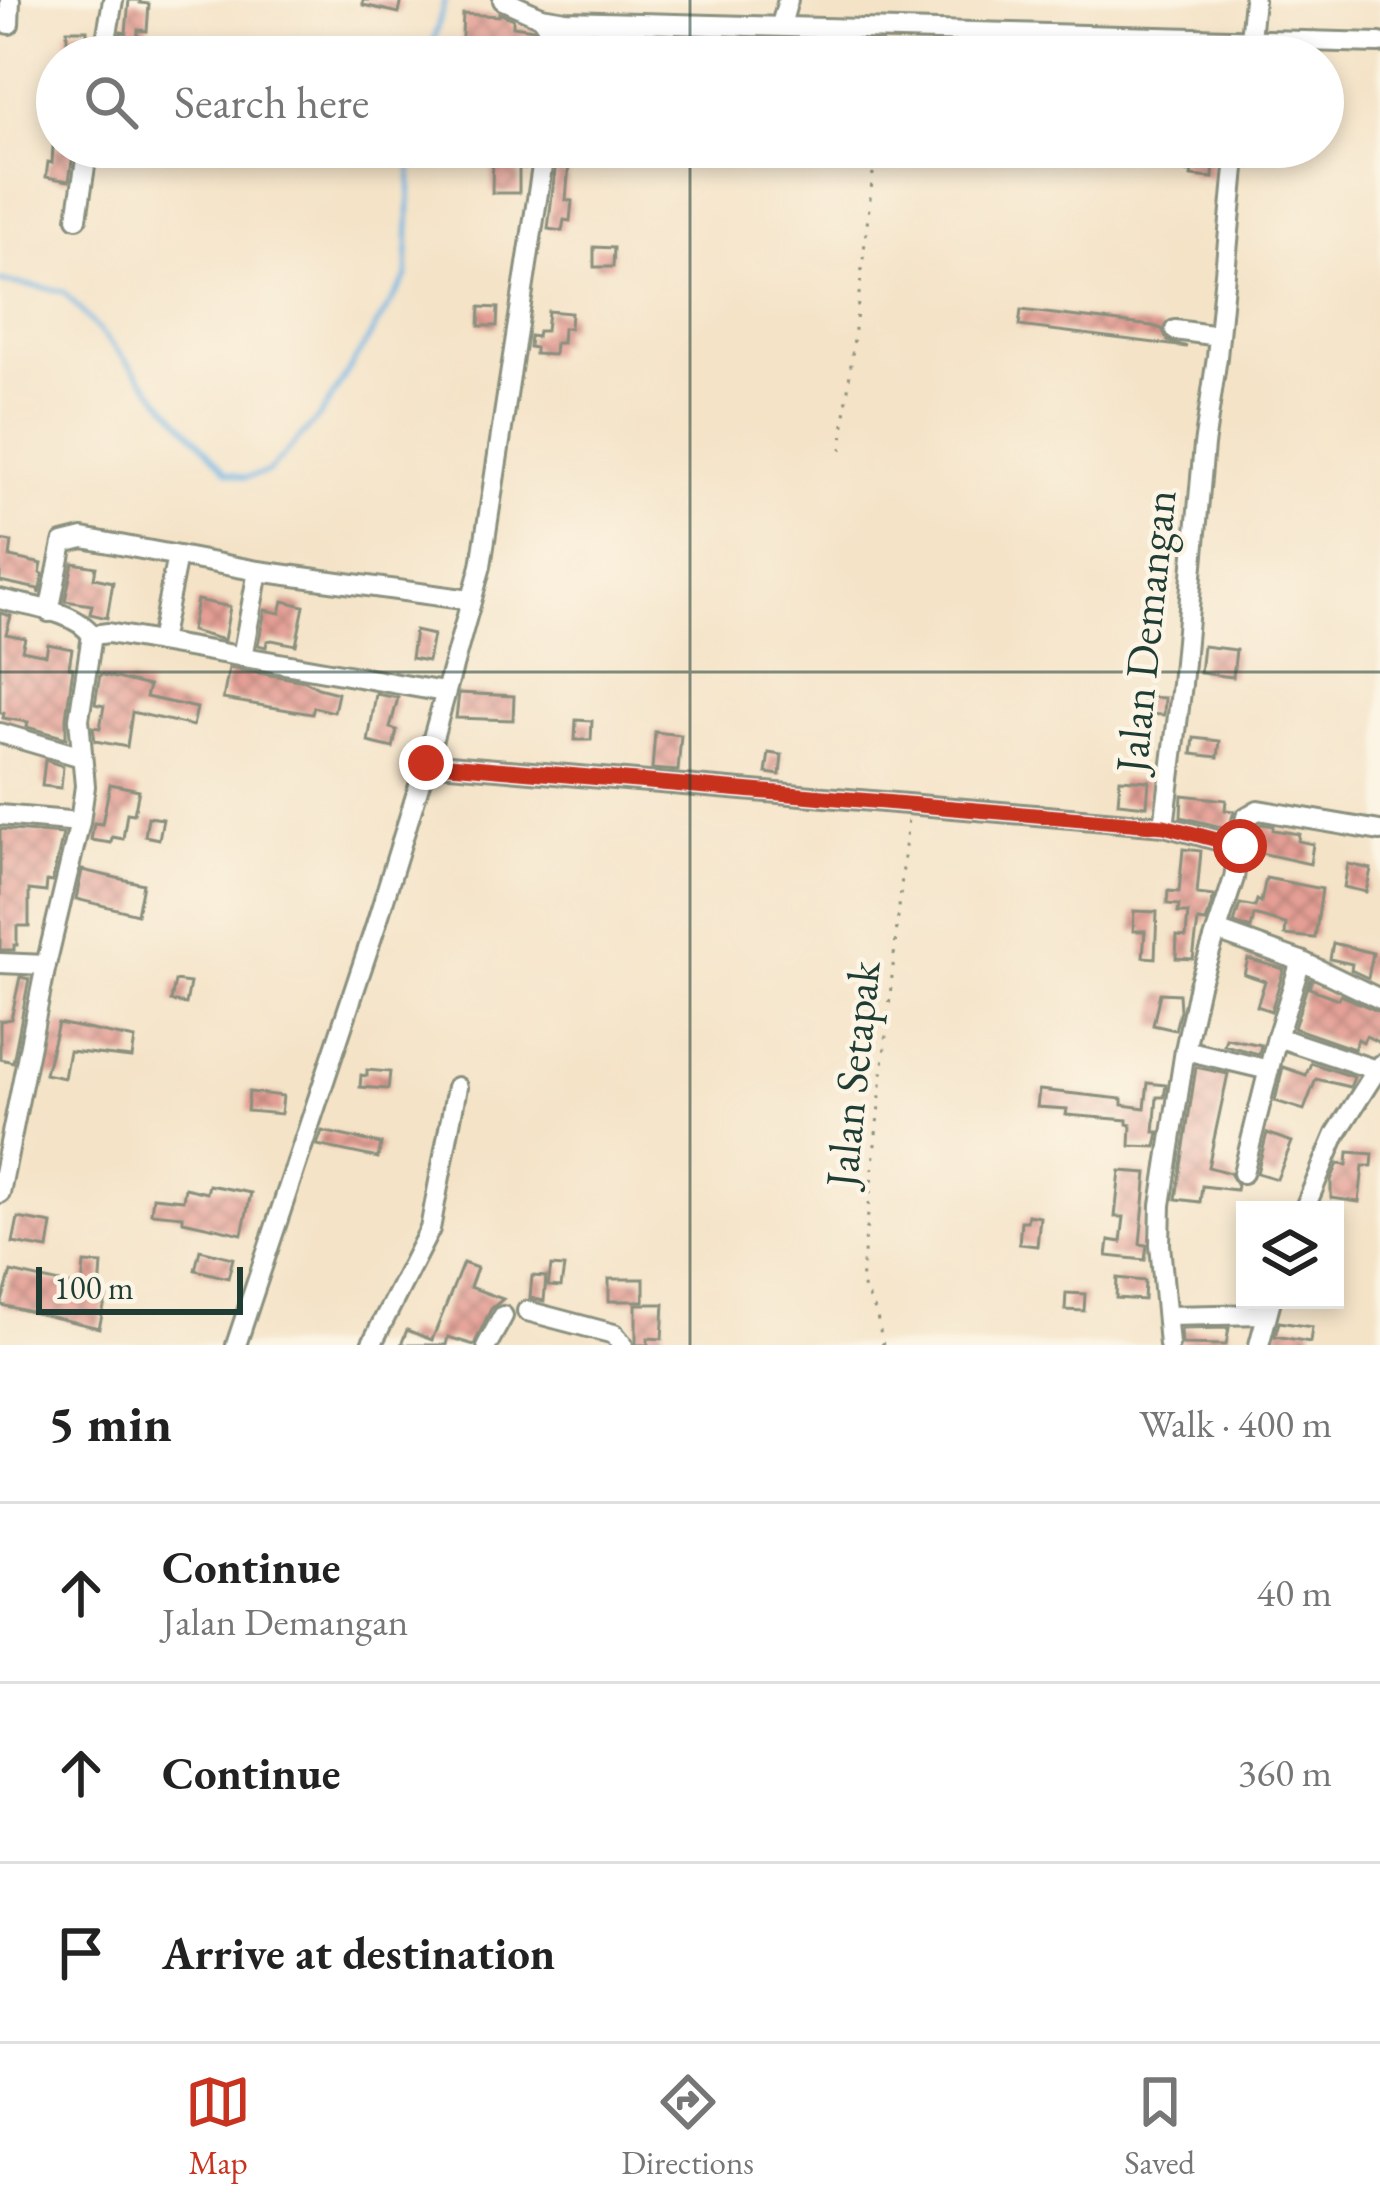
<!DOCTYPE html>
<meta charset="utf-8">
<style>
:root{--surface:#fff;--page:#f6f6f6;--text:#222;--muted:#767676;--line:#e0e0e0;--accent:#c8321e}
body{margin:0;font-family:"EB Garamond",serif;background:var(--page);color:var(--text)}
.controls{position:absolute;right:36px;bottom:36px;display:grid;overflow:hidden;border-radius:0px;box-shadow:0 6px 18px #0003}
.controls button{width:108px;height:108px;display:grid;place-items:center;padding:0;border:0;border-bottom:3px solid var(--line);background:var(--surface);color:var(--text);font:60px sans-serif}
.scale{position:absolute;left:36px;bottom:30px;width:207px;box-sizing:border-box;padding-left:12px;border:6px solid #1f3d34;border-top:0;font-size:33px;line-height:42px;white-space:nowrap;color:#1f3d34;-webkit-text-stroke:9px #fcf5e5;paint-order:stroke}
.stop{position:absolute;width:36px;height:36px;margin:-27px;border:9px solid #c8321e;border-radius:50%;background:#fff}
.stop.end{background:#c8321e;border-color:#fff;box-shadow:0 3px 12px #0008}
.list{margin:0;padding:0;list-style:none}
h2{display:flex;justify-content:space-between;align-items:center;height:156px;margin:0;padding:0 48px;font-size:51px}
h2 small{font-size:39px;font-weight:400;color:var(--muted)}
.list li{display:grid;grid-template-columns:78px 1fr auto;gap:36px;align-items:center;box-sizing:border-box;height:180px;padding:0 48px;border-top:3px solid var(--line)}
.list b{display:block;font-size:45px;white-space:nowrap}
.list p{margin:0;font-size:39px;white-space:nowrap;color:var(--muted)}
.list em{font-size:39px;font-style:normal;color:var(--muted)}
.icon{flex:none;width:66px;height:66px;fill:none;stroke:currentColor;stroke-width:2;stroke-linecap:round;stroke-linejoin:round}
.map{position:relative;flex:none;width:1380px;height:1345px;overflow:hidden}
.search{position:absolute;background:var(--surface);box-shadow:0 6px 18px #0003;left:36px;right:36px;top:36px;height:132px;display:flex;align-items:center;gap:30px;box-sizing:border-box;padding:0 42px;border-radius:66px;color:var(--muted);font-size:45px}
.sheet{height:696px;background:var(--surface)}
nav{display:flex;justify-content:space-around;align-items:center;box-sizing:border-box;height:168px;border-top:3px solid var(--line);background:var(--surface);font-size:33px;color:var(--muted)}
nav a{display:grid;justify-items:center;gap:6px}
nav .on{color:var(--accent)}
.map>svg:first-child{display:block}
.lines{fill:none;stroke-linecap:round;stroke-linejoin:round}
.stream{stroke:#6cb3e3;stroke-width:4.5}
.building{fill:url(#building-cross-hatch)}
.minor-casing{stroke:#8a907e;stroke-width:24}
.path{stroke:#8a907e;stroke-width:3;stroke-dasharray:3 9;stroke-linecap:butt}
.minor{stroke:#fff;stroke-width:18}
.route{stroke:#c8321e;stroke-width:15}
.grid{fill:none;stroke:#1f3d34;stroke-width:3;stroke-opacity:0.55}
.labels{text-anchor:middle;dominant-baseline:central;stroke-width:9;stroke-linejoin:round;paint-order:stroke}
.street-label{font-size:45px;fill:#1f3d34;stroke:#fcf5e5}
</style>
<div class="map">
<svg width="1380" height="1345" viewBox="0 0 1380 1345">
<defs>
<pattern id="building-cross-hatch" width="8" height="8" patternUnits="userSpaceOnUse" patternTransform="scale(3)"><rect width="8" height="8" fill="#e59f95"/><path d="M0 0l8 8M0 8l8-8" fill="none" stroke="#b9837a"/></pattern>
</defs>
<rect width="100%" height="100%" fill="#fcf5e5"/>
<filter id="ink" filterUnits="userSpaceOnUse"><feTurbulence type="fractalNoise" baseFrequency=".00833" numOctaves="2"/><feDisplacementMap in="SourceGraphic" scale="24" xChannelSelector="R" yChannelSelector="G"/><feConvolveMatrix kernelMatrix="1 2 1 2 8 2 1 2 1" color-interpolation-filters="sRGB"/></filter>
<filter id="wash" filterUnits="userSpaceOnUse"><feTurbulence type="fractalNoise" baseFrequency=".004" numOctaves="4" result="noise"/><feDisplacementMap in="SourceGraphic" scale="48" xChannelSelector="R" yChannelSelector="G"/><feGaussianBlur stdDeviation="2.7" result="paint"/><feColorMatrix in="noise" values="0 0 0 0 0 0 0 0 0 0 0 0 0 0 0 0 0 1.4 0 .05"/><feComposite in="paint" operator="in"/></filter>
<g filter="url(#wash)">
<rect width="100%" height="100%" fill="#f4e3c7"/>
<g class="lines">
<g class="stream">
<polyline points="429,57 445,0"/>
<polyline points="0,281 63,291 227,472 245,478 268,472 320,416 407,277 412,147"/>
</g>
</g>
<g id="blocks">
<g class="building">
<polygon points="129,0 140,0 140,3 149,4 147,31 138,30 136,57 117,57 121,32 126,33"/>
<polygon points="363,0 402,0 399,13 363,5"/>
<polygon points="499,13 513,19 513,26 533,29 539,39 539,57 461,57 463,14 499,16"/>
<rect x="67" y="30" width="20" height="21"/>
<polygon points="567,35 604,39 601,57 566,57"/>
<polygon points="798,41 882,43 881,57 796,56"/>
<rect x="305" y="46" width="33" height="11"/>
<polygon points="53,147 74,147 69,181 46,177 48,162 52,163"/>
<polygon points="493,147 517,147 517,156 530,157 528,168 519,168 519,193 492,193"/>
<polygon points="563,147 592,147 591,161 562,160"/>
<polygon points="1182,158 1214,160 1213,178 1191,176 1192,172 1181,171"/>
<polygon points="556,162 569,163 566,200 572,201 570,221 564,220 562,231 548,229"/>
<polygon points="594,247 614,248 613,267 594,267"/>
<polygon points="480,307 498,308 497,326 479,326"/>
<polygon points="1021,310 1152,326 1162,329 1168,341 1187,347 1019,326"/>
<polygon points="548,311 571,313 570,328 563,328 562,343 555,343 554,355 535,354 535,348 529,347 530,336 537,337 538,331 546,331"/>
<polygon points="0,540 12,542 10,557 42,564 40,573 43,574 39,594 38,589 0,581"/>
<polygon points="73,563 96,567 94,578 113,582 107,618 90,614 92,605 65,601"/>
<polygon points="197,600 230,607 224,640 191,631"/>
<polygon points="283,601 304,606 296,645 272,640 267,641 266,647 258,645 265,610 280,613"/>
<polygon points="0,613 11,616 6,634 25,638 22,650 46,655 48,644 72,649 69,667 73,668 66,717 66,738 27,727 28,722 3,718 4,713 0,713"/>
<polygon points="415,631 433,635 428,661 411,658"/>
<polygon points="1203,646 1236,650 1233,677 1200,673"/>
<polygon points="229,668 305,681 318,688 338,693 334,712 314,707 312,714 223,699"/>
<polygon points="100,674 149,686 146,697 197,708 193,726 132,712 127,747 95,741 93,727 100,728 104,706 95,704"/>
<polygon points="459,693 514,696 513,720 456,718"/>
<polygon points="376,694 398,698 390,728 397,730 393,748 368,742"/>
<polygon points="1143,697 1165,698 1164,715 1142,714"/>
<polygon points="576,720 592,721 591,740 575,740"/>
<polygon points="655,732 681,735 678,771 652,769"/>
<polygon points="1194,738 1220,741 1218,757 1192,754"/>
<polygon points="769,753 782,755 780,775 766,773"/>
<polygon points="45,760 63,766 61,788 42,786"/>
<polygon points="1120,779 1149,781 1147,806 1118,803"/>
<polygon points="110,784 139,790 134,814 127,813 123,839 112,837 111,843 91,840 94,823 102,824"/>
<polygon points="1182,795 1226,800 1225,810 1234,811 1229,829 1181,817"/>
<polygon points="148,817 163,819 159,839 145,836"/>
<polygon points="1261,824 1273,826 1273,830 1299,834 1298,841 1313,844 1310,864 1252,851 1258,826"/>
<polygon points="0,829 63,834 52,882 47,881 46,892 29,890 29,926 17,926 17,945 14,945 14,950 0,950"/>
<polygon points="1183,849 1201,851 1197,894 1214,896 1206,922 1198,921 1193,959 1176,958 1177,936 1186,937 1188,913 1178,913 1179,905 1167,904 1168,891 1179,892"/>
<polygon points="1348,864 1371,869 1366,892 1344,887"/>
<polygon points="82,870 143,884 137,914 76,899"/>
<polygon points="1266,878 1322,889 1315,938 1285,935 1286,924 1254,915 1251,929 1234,923 1240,904 1255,907 1257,900 1261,902"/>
<polygon points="1134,911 1157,912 1155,958 1143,957 1145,931 1133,931"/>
<polygon points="1333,943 1373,953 1368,978 1351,970 1352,964 1330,959"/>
<polygon points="1248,959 1284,969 1271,1011 1257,1006 1265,981 1244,974"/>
<polygon points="20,977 29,979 13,1062 0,1059 0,1021 11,1019"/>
<polygon points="1309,980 1312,981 1309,988 1338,999 1340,995 1343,996 1380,1012 1380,1043 1366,1036 1363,1042 1358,1039 1354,1049 1294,1028"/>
<polygon points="175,981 190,983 186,1004 171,1001"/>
<polygon points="1160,993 1179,994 1180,1010 1175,1030 1153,1025"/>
<polygon points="58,1023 135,1039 132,1058 69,1051 64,1078 45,1074"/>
<polygon points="1226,1038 1261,1045 1259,1054 1224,1045"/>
<polygon points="1311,1063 1354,1077 1352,1083 1350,1087 1316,1079 1304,1110 1275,1101 1283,1067 1306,1075"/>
<polygon points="1196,1067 1228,1074 1208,1167 1230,1173 1237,1185 1236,1190 1202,1186 1200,1202 1176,1199"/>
<polygon points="367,1070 390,1072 388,1089 360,1087 361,1075 367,1076"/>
<polygon points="1148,1083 1166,1085 1164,1097 1157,1097 1154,1132 1159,1132 1156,1147 1130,1146 1131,1125 1127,1124 1127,1120 1066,1115 1067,1109 1037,1107 1039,1090 1122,1099 1122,1105 1145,1108"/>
<polygon points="249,1092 283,1096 281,1114 247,1111"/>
<polygon points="322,1131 381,1144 378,1158 317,1145"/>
<polygon points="1267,1133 1292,1142 1277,1179 1257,1173"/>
<polygon points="1348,1152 1373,1154 1372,1166 1363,1166 1359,1202 1331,1198 1331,1180 1338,1164 1347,1165"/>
<polygon points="1120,1171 1147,1173 1140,1244 1147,1245 1145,1260 1107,1256 1109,1240 1121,1242 1124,1217 1115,1217"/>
<polygon points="209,1185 251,1193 242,1234 183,1221 183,1216 151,1213 153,1197 183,1200 185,1188 207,1193"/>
<polygon points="1028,1215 1040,1217 1037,1246 1019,1244 1021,1221 1027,1221"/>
<polygon points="18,1218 52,1224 48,1249 13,1243"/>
<polygon points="200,1250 233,1258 228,1278 195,1270"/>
<polygon points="84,1263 102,1264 100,1292 107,1294 99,1328 1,1305 11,1272 82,1288"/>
<polygon points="463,1263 477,1268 470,1287 503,1299 491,1309 474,1345 448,1337 446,1345 401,1345 407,1330 432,1340"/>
<polygon points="551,1266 564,1267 561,1287 548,1286"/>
<polygon points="532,1276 546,1277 544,1301 530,1298"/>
<polygon points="1117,1278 1145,1281 1144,1300 1116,1298"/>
<rect x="609" y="1279" width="35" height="22"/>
<polygon points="1066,1293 1085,1294 1084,1311 1065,1310"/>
<polygon points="636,1304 664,1304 662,1339 648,1338 648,1345 636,1345"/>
<polygon points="1279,1322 1312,1327 1310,1342 1275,1336"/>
<polygon points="1229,1328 1226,1345 1182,1344 1181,1329"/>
</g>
</g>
</g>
<g filter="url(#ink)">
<use href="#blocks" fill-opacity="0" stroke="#8a907e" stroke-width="3"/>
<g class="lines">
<g class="minor-casing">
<g id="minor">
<polyline points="503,0 541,17 565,21 1380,43"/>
<polyline points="541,17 553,35 552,57"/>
<polyline points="9,24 10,0"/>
<polyline points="781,25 788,0"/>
<polyline points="103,57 113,0"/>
<polyline points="1248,57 1254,0"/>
<polyline points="77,218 88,147"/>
<polyline points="1175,330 1219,336"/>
<path d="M0,599C29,607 74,610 92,635L108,633L444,692"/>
<polyline points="49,612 63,543 83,538 258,571"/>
<polyline points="160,642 177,556"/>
<polyline points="242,657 258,571 470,600"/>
<polyline points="0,733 82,757"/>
<polyline points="426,763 1164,826"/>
<polyline points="0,815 80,822"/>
<polyline points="1239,846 1246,817 1258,810 1380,831"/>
<polyline points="1217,931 1301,961 1380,999"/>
<polyline points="0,963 46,965"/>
<polyline points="1277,1037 1376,1070"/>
<polyline points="1185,1050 1269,1070"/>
<polyline points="1243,1173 1277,1037 1301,961"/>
<polyline points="0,1193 46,965 80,822 85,786 79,719 92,635"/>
<polyline points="1304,1210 1336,1134 1380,1065"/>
<polyline points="527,1311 614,1334 623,1345"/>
<polyline points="1168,1316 1266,1314"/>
<polyline points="236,1345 376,925 426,763 481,566 545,147"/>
<polyline points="371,1345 430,1229 457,1087"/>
<polyline points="487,1345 503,1316"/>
<polyline points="1169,1345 1160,1244 1161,1205 1185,1050 1199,985 1234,878 1239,846 1164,826 1182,684 1204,445 1217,357 1237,147"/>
<polyline points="1259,1345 1271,1300"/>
</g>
</g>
<g class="path">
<polyline points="841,450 876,147"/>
<polyline points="883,1345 876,1312 861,1283 908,818"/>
</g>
<use href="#minor" class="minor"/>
</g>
</g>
<g class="lines" filter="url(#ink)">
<polyline class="route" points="426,763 1164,826 1240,846"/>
</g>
<path class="grid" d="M690,0V57M690,147V1345M0,672H1380"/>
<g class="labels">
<g class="street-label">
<text transform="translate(1145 631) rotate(-84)">Jalan Demangan</text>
<text transform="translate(852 1074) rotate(-84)">Jalan Setapak</text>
</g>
</g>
</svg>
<div class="controls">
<button><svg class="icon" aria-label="layers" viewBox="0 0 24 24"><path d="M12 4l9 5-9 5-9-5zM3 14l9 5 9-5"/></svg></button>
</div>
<div class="scale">100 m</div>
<div class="stop" style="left:1240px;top:846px"></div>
<div class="stop end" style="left:426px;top:763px"></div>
<div class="search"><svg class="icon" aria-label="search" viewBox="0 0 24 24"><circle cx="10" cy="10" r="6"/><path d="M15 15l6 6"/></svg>Search here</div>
</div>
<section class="sheet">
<h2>5 min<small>Walk · 400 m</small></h2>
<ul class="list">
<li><svg class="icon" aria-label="ahead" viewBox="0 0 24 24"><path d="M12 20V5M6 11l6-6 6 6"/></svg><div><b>Continue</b><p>Jalan Demangan</p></div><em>40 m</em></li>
<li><svg class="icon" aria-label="ahead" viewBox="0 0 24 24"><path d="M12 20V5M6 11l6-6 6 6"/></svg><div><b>Continue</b></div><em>360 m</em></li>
<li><svg class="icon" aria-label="arrive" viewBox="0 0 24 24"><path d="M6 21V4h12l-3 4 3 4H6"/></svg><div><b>Arrive at destination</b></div></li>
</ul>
</section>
<nav>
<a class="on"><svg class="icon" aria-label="map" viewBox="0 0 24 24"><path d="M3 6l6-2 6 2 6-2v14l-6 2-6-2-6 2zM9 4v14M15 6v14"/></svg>Map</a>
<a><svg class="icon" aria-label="directions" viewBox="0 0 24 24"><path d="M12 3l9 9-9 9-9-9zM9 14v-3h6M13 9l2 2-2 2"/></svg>Directions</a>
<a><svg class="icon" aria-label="saved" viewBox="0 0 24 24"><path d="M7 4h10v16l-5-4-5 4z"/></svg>Saved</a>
</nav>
